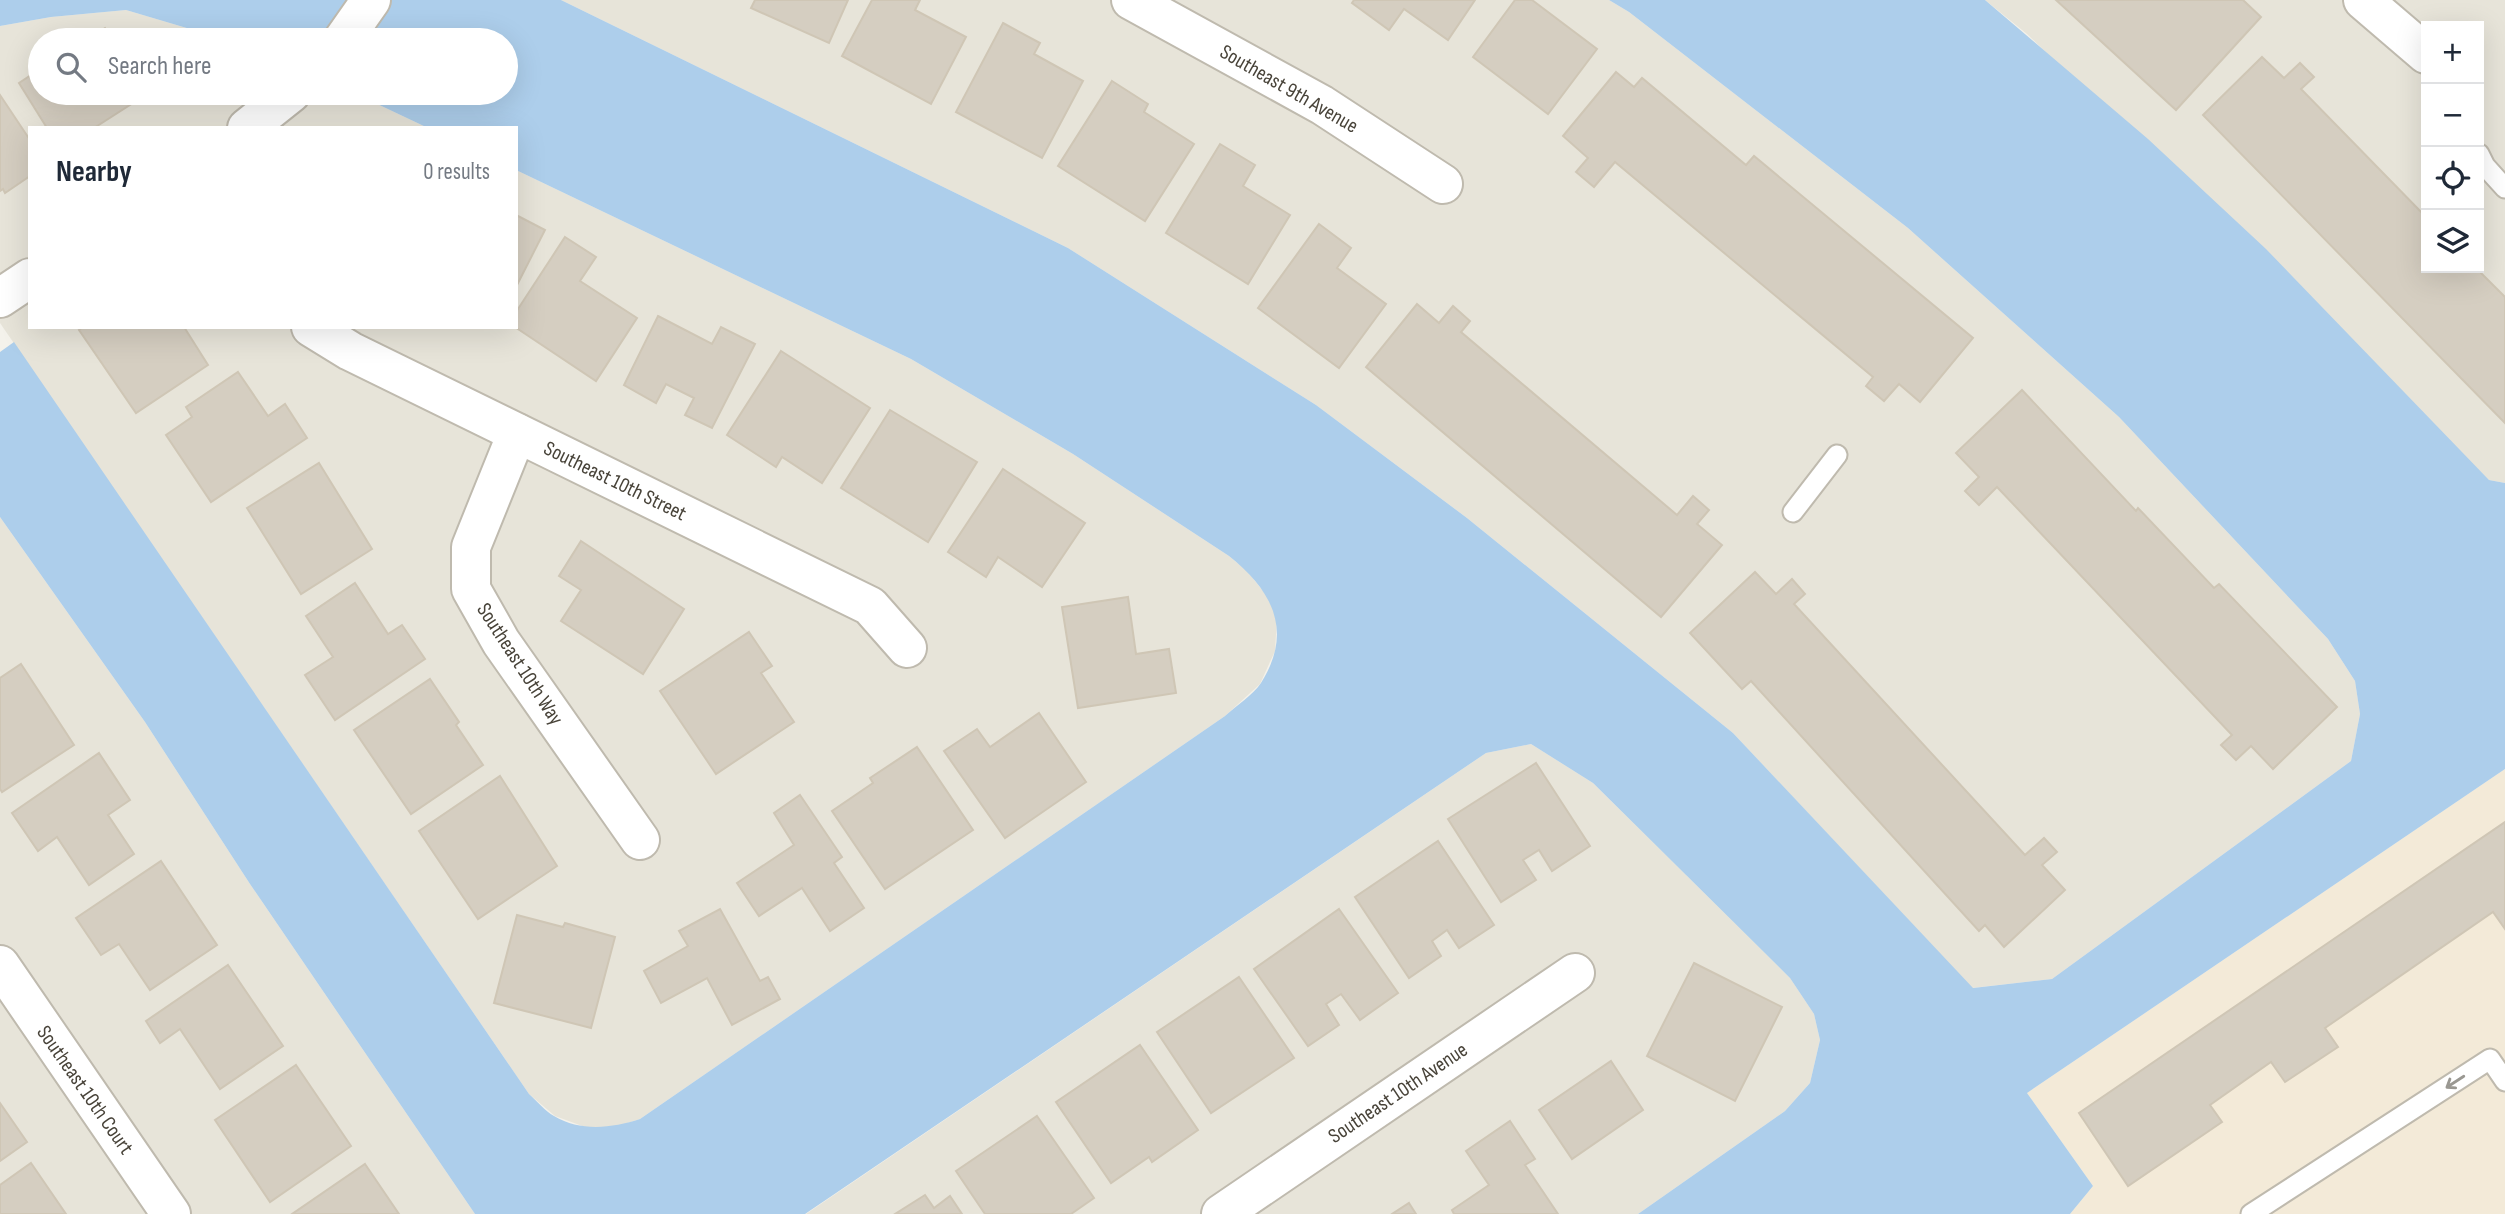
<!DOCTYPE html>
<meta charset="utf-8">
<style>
:root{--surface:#fff;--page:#f6f6f7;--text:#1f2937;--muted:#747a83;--line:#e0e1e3}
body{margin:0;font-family:"Sofia Sans Condensed",sans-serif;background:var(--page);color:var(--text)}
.controls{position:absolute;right:21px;top:21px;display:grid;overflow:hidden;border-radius:0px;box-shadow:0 7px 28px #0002}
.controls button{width:63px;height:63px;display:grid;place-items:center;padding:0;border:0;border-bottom:2px solid var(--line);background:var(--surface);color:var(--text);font:35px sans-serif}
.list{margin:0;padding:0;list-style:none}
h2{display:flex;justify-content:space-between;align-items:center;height:91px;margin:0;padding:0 28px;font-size:30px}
h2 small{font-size:23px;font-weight:400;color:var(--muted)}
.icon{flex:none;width:38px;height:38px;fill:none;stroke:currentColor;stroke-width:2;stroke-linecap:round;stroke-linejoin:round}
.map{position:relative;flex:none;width:2505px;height:1214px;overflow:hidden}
.search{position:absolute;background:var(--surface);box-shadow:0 7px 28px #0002;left:28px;top:28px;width:490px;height:77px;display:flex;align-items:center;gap:18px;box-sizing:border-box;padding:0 24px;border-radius:38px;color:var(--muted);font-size:26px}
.panel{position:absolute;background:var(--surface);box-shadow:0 7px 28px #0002;left:28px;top:126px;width:490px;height:203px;border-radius:0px}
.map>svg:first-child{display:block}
.residential{fill:#e7e4d9;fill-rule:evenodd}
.commercial{fill:#f3ead8}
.water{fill:#adceeb}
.building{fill:#d5cec1;stroke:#cfc6b5;stroke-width:2}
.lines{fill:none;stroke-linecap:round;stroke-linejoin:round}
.lane-casing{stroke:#bfbaae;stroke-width:23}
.street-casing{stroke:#bfbaae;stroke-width:42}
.lane{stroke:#fff;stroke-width:19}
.street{stroke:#fff;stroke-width:38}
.oneway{stroke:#9a9892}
.labels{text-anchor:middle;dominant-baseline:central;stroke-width:5;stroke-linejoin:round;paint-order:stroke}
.street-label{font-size:21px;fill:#484339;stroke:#fff}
</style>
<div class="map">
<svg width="2505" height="1214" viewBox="0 0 2505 1214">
<rect width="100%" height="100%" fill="#f4f2eb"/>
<g class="residential">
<polygon points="561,0 1609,0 1629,12 1908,228 2119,417 2328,639 2355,681 2360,714 2351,761 2052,979 1972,988 1733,733 1467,518 1316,405 1068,248"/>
<path d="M1985,0H2505V483L2489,480L2027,34ZM2426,26H2479V268H2426Z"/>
<polygon points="126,10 227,40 40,40 40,93 354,93 428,128 30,128 30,327 516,327 516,170 911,359 1073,454 1229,556 1247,571 1267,596 1277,618 1275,651 1260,684 1225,716 640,1119 615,1127 585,1127 555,1116 529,1094 0,323 0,26 51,17"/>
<polygon points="0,517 145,722 250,884 475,1214 0,1214"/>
<polygon points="1531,744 1593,783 1790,978 1814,1014 1820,1040 1810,1083 1785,1111 1638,1214 806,1214 1486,753"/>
</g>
<polygon class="commercial" points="2505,769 2505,1214 2070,1214 2093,1186 2027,1093"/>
<path class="water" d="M0,0H561L1068,248L1316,405L1467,518L1733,733L1973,988L2052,979L2351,761L2360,714L2355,681L2328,639L2119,417L1908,228L1629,12L1609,0H1985L2148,139L2266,249L2489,480L2505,483V769L2027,1093L2093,1186L2070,1214H1638L1785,1111L1810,1083L1820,1040L1814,1014L1790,978L1593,783L1531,744L1486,753L805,1214H475L250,884L145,722L0,517V352L14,342L529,1094C537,1101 545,1111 554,1116C581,1132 612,1128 640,1119L1225,716C1236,706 1253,695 1261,683C1294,631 1272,590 1229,556L1073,454L911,359L516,170V128H428L354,93H506V40H227L126,10L51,17L0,26Z"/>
<g class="building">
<polygon points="755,0 848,0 829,43 751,8"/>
<polygon points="872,0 920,0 915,10 966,37 931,104 842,56"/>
<polygon points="1354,0 1475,0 1448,40 1404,9 1389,30 1352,3"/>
<polygon points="1515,0 1532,0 1597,49 1548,114 1473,57"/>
<polygon points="2056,0 2243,0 2261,17 2176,110"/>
<polygon points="1003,23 1040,43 1034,54 1083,81 1042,158 956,112"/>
<polygon points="105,28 113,40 86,40"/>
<polygon points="2262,57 2284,78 2300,63 2314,77 2301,89 2426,217 2426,268 2476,268 2505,297 2505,423 2203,115"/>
<polygon points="40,69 40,93 147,94 94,128 47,128 19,83"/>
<polygon points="1616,72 1634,87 1642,78 1746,165 1754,156 1973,338 1920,402 1899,384 1884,401 1866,386 1873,377 1615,162 1594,187 1576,172 1588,158 1563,136"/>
<polygon points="1112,81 1148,104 1144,112 1194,144 1145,221 1058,166"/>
<polygon points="0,95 30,140 30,176 5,193 3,189 0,191"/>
<polygon points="1220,144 1255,165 1243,186 1290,215 1248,284 1166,233"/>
<polygon points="516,215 545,230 516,287"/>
<polygon points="1319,224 1351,248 1337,268 1386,304 1339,368 1258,308"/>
<polygon points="565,237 596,257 580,281 637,318 596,381 515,327 516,312"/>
<polygon points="1417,304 1439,323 1453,306 1470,321 1461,332 1677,515 1693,496 1709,510 1697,524 1722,545 1661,617 1366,367"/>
<polygon points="658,316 712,344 721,327 755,344 712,428 685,415 694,398 666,384 656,403 624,385"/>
<polygon points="83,327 184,327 208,365 136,413 79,330"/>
<polygon points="781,351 870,408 822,483 782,457 776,467 727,435"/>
<polygon points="238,372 268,416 285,404 307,438 211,502 166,435 192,417 186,407"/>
<polygon points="2022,390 2136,511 2138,508 2214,588 2219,584 2337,707 2273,769 2251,746 2236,760 2221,745 2232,735 1997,487 1979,505 1965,491 1979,477 1956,453"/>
<polygon points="890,410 977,462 928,542 841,488"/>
<polygon points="319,463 372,549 301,594 247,508"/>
<polygon points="1003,469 1085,523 1042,587 998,557 986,577 948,552"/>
<polygon points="581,541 684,609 643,674 561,621 581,590 559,576"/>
<polygon points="1755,572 1776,594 1792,579 1805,594 1794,604 2025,855 2044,838 2057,852 2042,865 2065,890 2004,947 1985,925 1979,931 1751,681 1742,689 1690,633"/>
<polygon points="355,583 388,634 402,625 425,659 335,720 305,675 333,657 306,616"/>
<polygon points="1128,597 1136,654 1169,649 1176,693 1078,708 1062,607"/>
<polygon points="749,632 772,666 761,673 794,722 716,774 660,691"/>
<polygon points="21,664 74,745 2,792 0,789 0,678"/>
<polygon points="430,679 459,722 456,725 483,765 411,814 354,730"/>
<polygon points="1039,713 1086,782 1005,838 944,751 977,729 990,747"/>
<polygon points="917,747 973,830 885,889 832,811 873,783 870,778"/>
<polygon points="99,753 130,800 108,815 134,854 89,885 57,837 38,851 12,813"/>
<polygon points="1536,763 1590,846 1552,871 1539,850 1523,860 1536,880 1501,902 1448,819"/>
<polygon points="500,776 557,866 478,919 419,831"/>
<polygon points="800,795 842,857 834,863 864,908 830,931 802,888 759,916 737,883 794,845 774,813"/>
<polygon points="2505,822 2505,929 2493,912 2325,1028 2338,1047 2285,1082 2271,1062 2210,1105 2222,1122 2128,1186 2079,1113"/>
<polygon points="1438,841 1494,925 1459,948 1447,930 1432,941 1441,956 1409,978 1355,897"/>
<polygon points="161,861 217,945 150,990 119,944 101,955 76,918"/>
<polygon points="720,909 760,981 768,977 780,999 732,1025 707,978 661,1003 644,971 688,946 679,931"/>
<polygon points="1339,909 1398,993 1360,1020 1341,994 1326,1004 1339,1025 1308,1046 1254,969"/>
<polygon points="517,915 563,927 565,923 615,937 591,1028 494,1003"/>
<polygon points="1694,963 1782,1007 1735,1101 1647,1056"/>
<polygon points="228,965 283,1046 220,1089 180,1029 160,1043 146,1021"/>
<polygon points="1239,977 1294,1058 1211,1113 1157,1032"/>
<polygon points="1140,1045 1198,1130 1152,1162 1149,1157 1111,1183 1056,1102"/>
<polygon points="1611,1061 1643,1110 1572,1159 1539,1110"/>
<polygon points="296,1065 351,1146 270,1202 215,1120"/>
<polygon points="0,1103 27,1142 0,1161"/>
<polygon points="1037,1116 1094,1198 1071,1214 985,1214 956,1171"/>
<polygon points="1510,1121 1535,1159 1525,1165 1558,1214 1454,1214 1452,1210 1489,1185 1466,1151"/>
<polygon points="31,1163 66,1214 0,1214 0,1185"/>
<polygon points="365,1164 399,1214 292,1214"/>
<polygon points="925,1195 934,1208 950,1196 962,1214 895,1214"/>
<polygon points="1409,1203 1416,1214 1392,1214"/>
</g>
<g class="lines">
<g class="lane-casing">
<g id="lane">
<polyline points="2479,154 2485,166 2505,188"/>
<polyline points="1793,512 1837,455"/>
<polyline points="2251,1214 2490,1059 2505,1081"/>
</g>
</g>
<g class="street-casing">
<g id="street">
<polyline points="1131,0 1322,105 1443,184"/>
<polyline points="2363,0 2426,54"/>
<polyline points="343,40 371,0"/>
<polyline points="247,128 291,93"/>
<polyline points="0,298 30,278"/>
<polyline points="311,327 350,351 870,606 907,648"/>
<polyline points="517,433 471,547 471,589 501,642 640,840"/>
<polyline points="0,965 171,1214"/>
<polyline points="1221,1214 1575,973"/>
</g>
</g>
<use href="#lane" class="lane"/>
<use href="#street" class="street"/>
</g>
<defs><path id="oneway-shaft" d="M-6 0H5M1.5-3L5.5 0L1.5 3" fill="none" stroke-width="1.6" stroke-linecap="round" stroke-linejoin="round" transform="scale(1.75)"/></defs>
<use class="oneway" href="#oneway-shaft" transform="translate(2455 1082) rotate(147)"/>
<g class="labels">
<g class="street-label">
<text transform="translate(1289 89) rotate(30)">Southeast 9th Avenue</text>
<text transform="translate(615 481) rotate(26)">Southeast 10th Street</text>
<text transform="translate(520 664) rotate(57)">Southeast 10th Way</text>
<text transform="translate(85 1090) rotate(55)">Southeast 10th Court</text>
<text transform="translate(1398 1093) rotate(-34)">Southeast 10th Avenue</text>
</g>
</g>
</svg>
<div class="controls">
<button>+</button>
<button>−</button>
<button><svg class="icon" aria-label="locate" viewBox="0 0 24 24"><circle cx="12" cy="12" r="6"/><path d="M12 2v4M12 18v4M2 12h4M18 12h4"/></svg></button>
<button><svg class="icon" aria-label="layers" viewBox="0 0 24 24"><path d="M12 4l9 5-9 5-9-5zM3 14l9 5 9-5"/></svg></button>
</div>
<div class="search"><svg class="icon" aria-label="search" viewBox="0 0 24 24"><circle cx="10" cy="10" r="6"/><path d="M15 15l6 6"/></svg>Search here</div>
<section class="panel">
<h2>Nearby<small>0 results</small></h2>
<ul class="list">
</ul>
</section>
</div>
